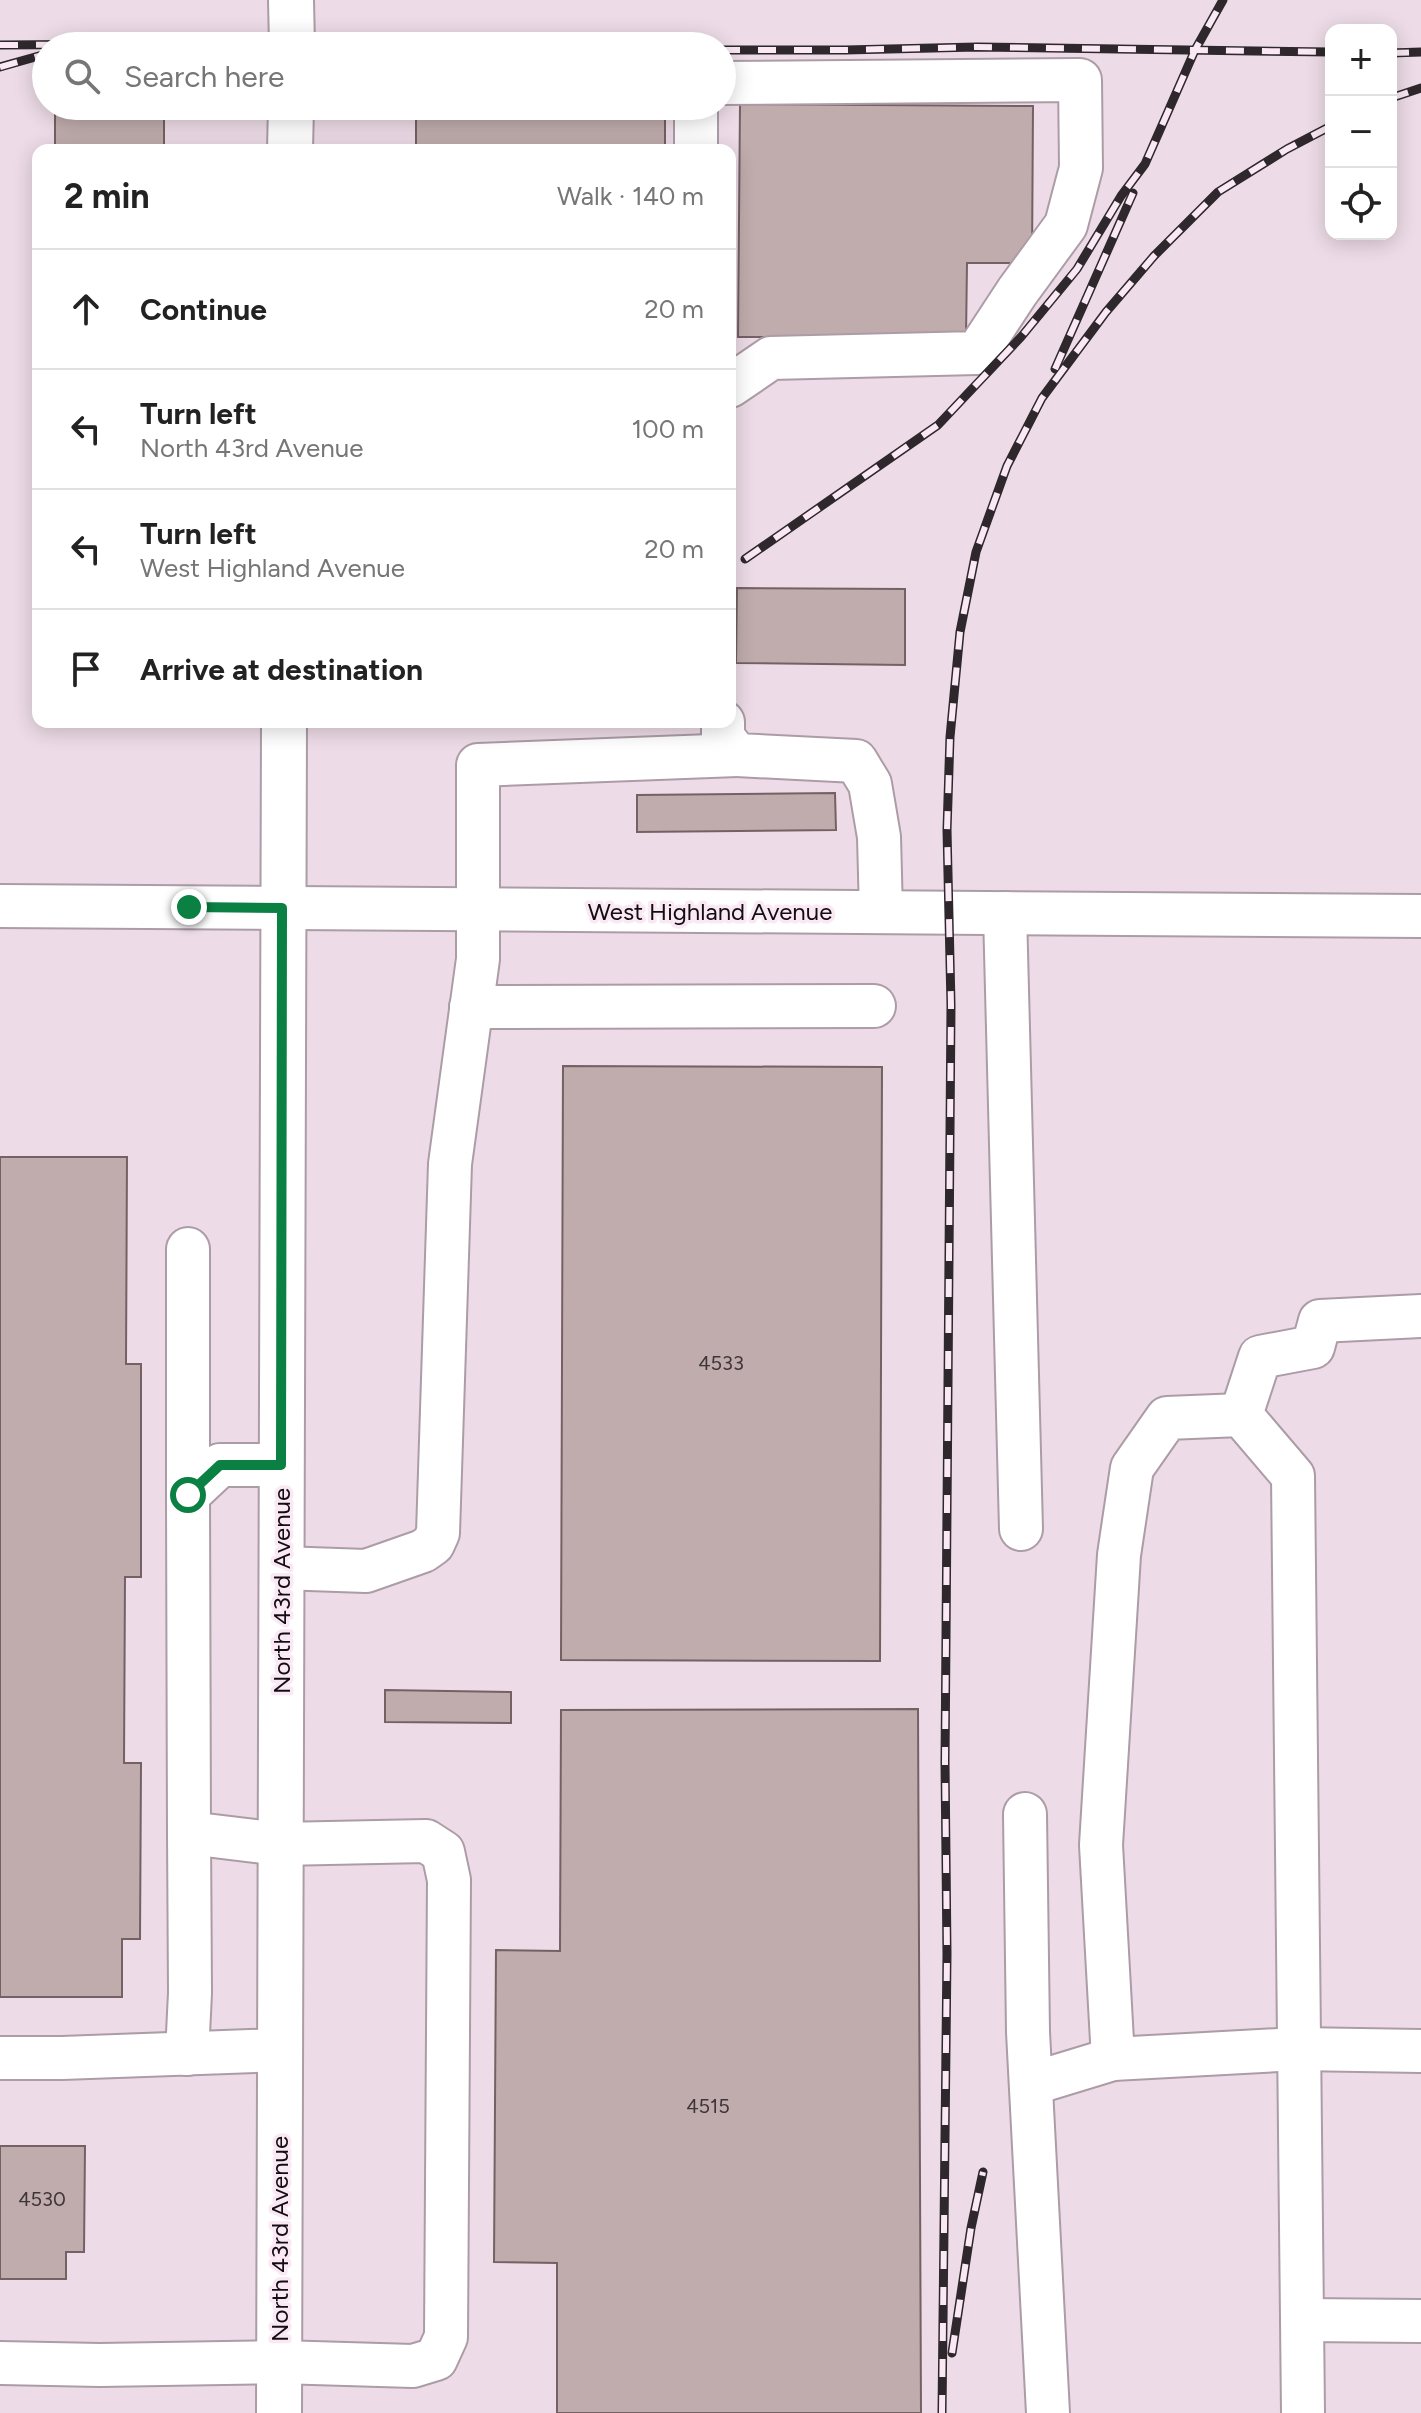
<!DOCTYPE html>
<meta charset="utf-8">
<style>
:root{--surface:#fff;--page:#f6f6f6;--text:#222;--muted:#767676;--line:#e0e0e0}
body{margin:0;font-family:Figtree,sans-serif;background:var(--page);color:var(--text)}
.controls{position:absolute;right:24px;top:24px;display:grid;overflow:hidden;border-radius:16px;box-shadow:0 4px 20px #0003}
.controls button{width:72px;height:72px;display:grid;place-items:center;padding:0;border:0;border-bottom:2px solid var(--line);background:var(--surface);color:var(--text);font:40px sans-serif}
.stop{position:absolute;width:24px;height:24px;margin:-18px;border:6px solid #0b8043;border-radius:50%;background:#fff}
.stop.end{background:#0b8043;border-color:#fff;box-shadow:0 2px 8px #0008}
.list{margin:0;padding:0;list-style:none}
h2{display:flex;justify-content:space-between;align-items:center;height:104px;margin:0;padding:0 32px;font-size:34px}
h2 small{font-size:26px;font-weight:400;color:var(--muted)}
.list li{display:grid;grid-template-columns:52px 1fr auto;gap:24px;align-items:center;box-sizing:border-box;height:120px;padding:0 32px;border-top:2px solid var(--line)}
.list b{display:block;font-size:30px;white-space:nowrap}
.list p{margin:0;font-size:26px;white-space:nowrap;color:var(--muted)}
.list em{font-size:26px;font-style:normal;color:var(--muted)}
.icon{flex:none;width:44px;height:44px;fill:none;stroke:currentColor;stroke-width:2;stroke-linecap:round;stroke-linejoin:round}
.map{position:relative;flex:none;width:1421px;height:2413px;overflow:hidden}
.search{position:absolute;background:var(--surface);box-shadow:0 4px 20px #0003;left:32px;top:32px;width:704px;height:88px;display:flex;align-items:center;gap:20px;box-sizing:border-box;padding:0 28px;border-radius:44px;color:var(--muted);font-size:30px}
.panel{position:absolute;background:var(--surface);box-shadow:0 4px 20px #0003;left:32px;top:144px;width:704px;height:584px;border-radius:16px}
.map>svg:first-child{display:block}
.building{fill:#c0acad;stroke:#746163;stroke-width:2}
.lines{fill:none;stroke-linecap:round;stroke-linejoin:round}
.minor-casing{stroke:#ac9ca6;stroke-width:46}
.major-casing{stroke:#ac9ca6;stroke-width:48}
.minor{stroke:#fff;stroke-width:42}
.major{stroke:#fff;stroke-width:44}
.rail-casing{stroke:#2e272c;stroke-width:9}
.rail{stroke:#fae9f4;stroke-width:6;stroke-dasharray:18;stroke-linecap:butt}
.route{stroke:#0b8043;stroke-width:10}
.labels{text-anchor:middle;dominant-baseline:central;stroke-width:7;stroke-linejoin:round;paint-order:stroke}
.number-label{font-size:20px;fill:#3e3538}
.street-label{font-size:24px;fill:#130d11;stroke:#fae9f4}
</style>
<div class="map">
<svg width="1421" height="2413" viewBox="0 0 1421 2413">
<rect width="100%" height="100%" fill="#eddce7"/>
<g class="building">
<polygon points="740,104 1033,106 1032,263 967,263 966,338 738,337"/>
<rect x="416" y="106" width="249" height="44"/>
<polygon points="55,107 164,108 164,150 55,150"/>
<polygon points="737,588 905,589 905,665 736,663"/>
<polygon points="835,793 836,830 637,832 637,795"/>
<polygon points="563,1066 882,1067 880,1661 561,1660"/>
<polygon points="0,1157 127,1157 126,1364 141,1364 141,1577 125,1577 124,1763 141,1763 140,1939 122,1939 122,1997 0,1997"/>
<polygon points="385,1690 511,1692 511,1723 385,1722"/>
<polygon points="918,1709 921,2413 557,2413 557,2263 494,2262 496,1950 560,1951 561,1710"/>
<polygon points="0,2146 85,2146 84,2252 66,2252 66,2279 0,2279"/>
</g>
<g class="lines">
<g class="minor-casing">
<g id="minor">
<polyline points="722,83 1080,80 1081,168 1066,225 1017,292 977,353 771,358 730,386"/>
<polyline points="696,150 696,106"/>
<polyline points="723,722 723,737 737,755 856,761 870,784 879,837 881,912"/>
<polyline points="0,906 1421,916"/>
<polyline points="1005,913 1021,1529"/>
<polyline points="471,1007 874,1006"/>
<polyline points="188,1249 188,1495"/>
<polyline points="1241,1415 1167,1418 1132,1468 1119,1555 1101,1845 1113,2059 1298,2049 1421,2051"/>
<polyline points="281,1568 366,1571 423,1551 433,1544 438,1533 450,1164 478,959 478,765 737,755"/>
<polyline points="1025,1814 1028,2032 1048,2413"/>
<polyline points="187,2054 190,1993 189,1833"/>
<polyline points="0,2058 62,2058 280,2050"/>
<polyline points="1031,2084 1113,2059"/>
<polyline points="1302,2320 1421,2321"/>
<polyline points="0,2363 100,2365 279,2362 413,2366 436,2359 446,2337 449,1880 443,1852 426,1841 280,1844 189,1833 188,1495 220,1465 281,1465"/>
<polyline points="1303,2413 1293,1476 1241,1415 1260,1357 1313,1347 1320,1321 1421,1316"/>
</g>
</g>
<g class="major-casing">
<g id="major">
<polyline points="291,0 292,46"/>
<polyline points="290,150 291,106"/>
<polyline points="279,2413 284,722"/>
</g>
</g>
<use href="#minor" class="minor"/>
<use href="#major" class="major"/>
<g class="rail-casing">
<g id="rail">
<polyline points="0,45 292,43 395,46"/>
<polyline points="722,50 845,50 977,47 1331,52"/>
<polyline points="1391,53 1421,52"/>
<polyline points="0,67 46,54"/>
<polyline points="1391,98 1421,88"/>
<polyline points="1055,369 1133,193"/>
<polyline points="745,559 938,425 1021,337 1077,269 1121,196 1145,164 1195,50 1223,0"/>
<polyline points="952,2353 971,2228 983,2172"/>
<polyline points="942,2413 947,1954 945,1762 951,1005 947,830 950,737 960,632 976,552 1007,466 1042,398 1106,312 1154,256 1218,192 1287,149 1331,126"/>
</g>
</g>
<use href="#rail" class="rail"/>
</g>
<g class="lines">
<polyline class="route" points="188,1495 220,1465 281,1465 282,908 189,907"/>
</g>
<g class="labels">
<g class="number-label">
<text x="721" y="1363">4533</text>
<text x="708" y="2106">4515</text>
<text x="42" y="2199">4530</text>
</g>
<g class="street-label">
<text x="710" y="911">West Highland Avenue</text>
<text transform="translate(281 1591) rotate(-90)">North 43rd Avenue</text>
<text transform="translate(279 2239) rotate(-90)">North 43rd Avenue</text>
</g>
</g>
</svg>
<div class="controls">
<button>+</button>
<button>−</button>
<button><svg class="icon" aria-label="locate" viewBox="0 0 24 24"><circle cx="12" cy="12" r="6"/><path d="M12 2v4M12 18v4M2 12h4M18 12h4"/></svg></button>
</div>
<div class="stop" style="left:188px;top:1495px"></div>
<div class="stop end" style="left:189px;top:907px"></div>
<div class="search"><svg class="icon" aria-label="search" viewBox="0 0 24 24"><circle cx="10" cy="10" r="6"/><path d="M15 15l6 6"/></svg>Search here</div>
<section class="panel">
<h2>2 min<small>Walk · 140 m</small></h2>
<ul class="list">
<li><svg class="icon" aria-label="ahead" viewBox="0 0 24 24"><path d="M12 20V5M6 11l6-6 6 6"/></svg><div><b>Continue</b></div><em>20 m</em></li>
<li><svg class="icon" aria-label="left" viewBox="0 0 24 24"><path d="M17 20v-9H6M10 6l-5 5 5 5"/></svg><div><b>Turn left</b><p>North 43rd Avenue</p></div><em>100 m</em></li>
<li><svg class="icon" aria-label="left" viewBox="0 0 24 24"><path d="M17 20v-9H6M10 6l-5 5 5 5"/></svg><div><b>Turn left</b><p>West Highland Avenue</p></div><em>20 m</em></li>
<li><svg class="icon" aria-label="arrive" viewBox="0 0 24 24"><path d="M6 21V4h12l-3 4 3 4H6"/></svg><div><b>Arrive at destination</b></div></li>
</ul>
</section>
</div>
